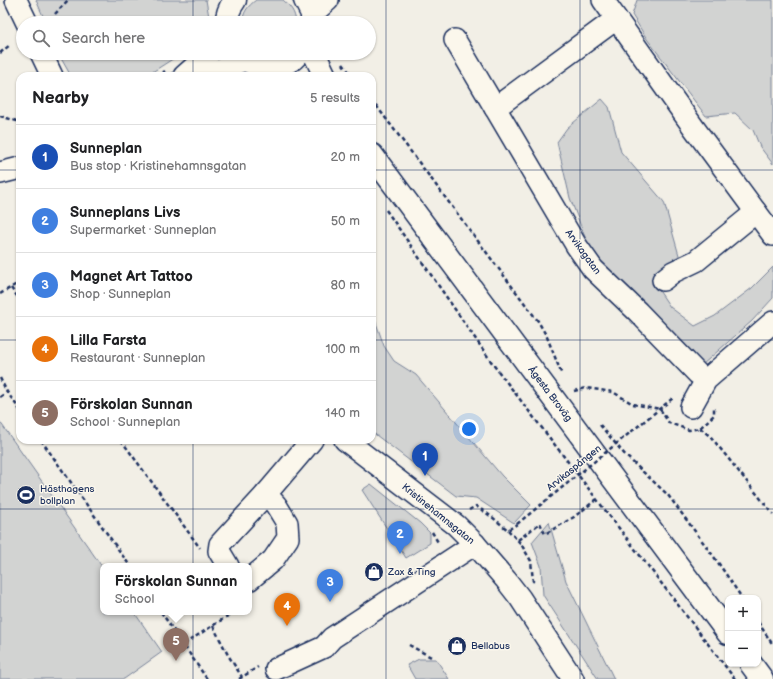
<!DOCTYPE html>
<meta charset="utf-8">
<style>
:root{--surface:#fff;--page:#f2f2f2;--text:#202124;--muted:#757577;--line:#e0e0e0;--accent:#ea580c}
body{margin:0;font-family:"Balsamiq Sans",sans-serif;background:var(--page);color:var(--text)}
.controls{position:absolute;right:12px;bottom:12px;display:grid;overflow:hidden;border-radius:8px;box-shadow:0 1px 3px #0004}
.controls button{width:36px;height:36px;display:grid;place-items:center;padding:0;border:0;border-bottom:1px solid var(--line);background:var(--surface);color:var(--text);font:20px sans-serif}
.you{position:absolute;left:469px;top:429px;width:14px;height:14px;margin:-10px;border:3px solid #fff;border-radius:50%;background:#1a73e8;box-shadow:0 0 0 6px #1a73e833}
.badge{display:grid;place-items:center;width:26px;height:26px;border-radius:50%;background:var(--accent);color:#fff;font-size:13px;font-weight:700}
.pin{position:absolute;translate:-50% -33px;filter:drop-shadow(0 1px 2px #0008)}
.pin::after{content:'';position:absolute;top:21px;width:14px;height:12px;background:inherit;clip-path:polygon(0 0,100% 0,50% 100%)}
.popup{position:absolute;left:100px;top:563px;width:152px;height:52px;box-sizing:border-box;display:grid;place-content:center;border-radius:8px;background:var(--surface);filter:drop-shadow(0 1px 3px #0005);font-size:13px;white-space:nowrap;color:var(--muted)}
.popup b{font-size:15px;color:var(--text)}
.popup::after{content:'';position:absolute;left:50%;top:100%;margin-left:-8px;border:8px solid transparent;border-top-color:var(--surface)}
.list{margin:0;padding:0;list-style:none}
h2{display:flex;justify-content:space-between;align-items:center;height:52px;margin:0;padding:0 16px;font-size:17px}
h2 small{font-size:13px;font-weight:400;color:var(--muted)}
.list li{display:grid;grid-template-columns:26px 1fr auto;gap:12px;align-items:center;box-sizing:border-box;height:64px;padding:0 16px;border-top:1px solid var(--line)}
.list b{display:block;font-size:15px;white-space:nowrap}
.list p{margin:0;font-size:13px;white-space:nowrap;color:var(--muted)}
.list em{font-size:13px;font-style:normal;color:var(--muted)}
.icon{flex:none;width:22px;height:22px;fill:none;stroke:currentColor;stroke-width:2;stroke-linecap:round;stroke-linejoin:round}
.map{position:relative;flex:none;width:773px;height:679px;overflow:hidden}
.search{position:absolute;background:var(--surface);box-shadow:0 1px 3px #0004;left:16px;top:16px;width:360px;height:44px;display:flex;align-items:center;gap:10px;box-sizing:border-box;padding:0 14px;border-radius:22px;color:var(--muted);font-size:15px}
.panel{position:absolute;background:var(--surface);box-shadow:0 1px 3px #0004;left:16px;top:72px;width:360px;height:372px;border-radius:12px}
.map>svg:first-child{display:block}
.green{fill:#d2d3d2;stroke:#768198}
.lines{fill:none;stroke-linecap:round;stroke-linejoin:round}
.street-casing{stroke:#1b2f5e;stroke-width:24}
.secondary-casing{stroke:#1b2f5e;stroke-width:25}
.path{stroke:#1b2f5e;stroke-width:2.5;stroke-dasharray:4 3;stroke-linecap:butt}
.street{stroke:#fbf7ec;stroke-width:21}
.secondary{stroke:#fbf7ec;stroke-width:22}
.path-bridge{stroke:#1b2f5e;stroke-width:2.5;stroke-dasharray:4 3;stroke-linecap:butt}
.grid{fill:none;stroke:#1b2f5e;stroke-width:1;stroke-opacity:0.55}
.labels{text-anchor:middle;dominant-baseline:central;stroke-width:3;stroke-linejoin:round;paint-order:stroke}
.street-label{font-size:10px;fill:#1b2f5e;stroke:#fbf7ec}
.poi-label{font-size:10px;fill:#1b2f5e;stroke:#fbf7ec;text-anchor:start}
</style>
<div class="map">
<svg width="773" height="679" viewBox="0 0 773 679">
<rect width="100%" height="100%" fill="#f2efe6"/>
<filter id="ink" filterUnits="userSpaceOnUse"><feTurbulence type="fractalNoise" baseFrequency=".025" numOctaves="2"/><feDisplacementMap in="SourceGraphic" scale="8" xChannelSelector="R" yChannelSelector="G"/><feConvolveMatrix kernelMatrix="1 2 1 2 8 2 1 2 1" color-interpolation-filters="sRGB"/></filter>
<g filter="url(#ink)">
<g class="green">
<polygon points="36,0 206,0 209,17 206,23 46,23"/>
<path d="M256,0H283C291,7 295,12 296,23H243C242,13 248,6 256,0Z"/>
<polygon points="637,0 773,0 773,164 760,147 753,130 735,113 706,116 647,39 632,15"/>
<polygon points="58,53 182,53 146,76 71,76"/>
<polygon points="602,99 609,107 621,152 664,202 680,259 658,289 670,307 695,326 715,316 752,288 773,267 773,298 752,321 702,365 595,263 570,198 557,142 567,128"/>
<polygon points="372,311 384,346 394,361 416,375 502,476 531,505 514,523 476,498 456,496 372,432"/>
<polygon points="0,422 103,568 103,612 134,612 162,652 124,679 0,679"/>
<polygon points="371,484 420,523 430,533 430,543 406,558 362,490"/>
<polygon points="549,522 566,581 614,679 598,679 543,595 541,566 532,542"/>
<polygon points="419,659 436,659 449,679 415,679 407,665"/>
</g>
<g class="lines">
<g class="street-casing">
<g id="street">
<polyline points="16,0 27,23"/>
<polyline points="603,0 694,128 773,235"/>
<polyline points="312,14 328,0"/>
<polyline points="455,40 576,245 593,269 638,312 698,374"/>
<polyline points="41,53 52,76"/>
<polyline points="184,76 210,53"/>
<polyline points="210,76 227,67 245,60"/>
<polyline points="495,108 616,19"/>
<polyline points="0,173 20,168"/>
<polyline points="663,280 673,272 696,261 756,212"/>
<polyline points="691,407 706,380 773,322"/>
<polyline points="345,440 456,525 475,544 506,580 520,598 573,679"/>
<polyline points="228,566 219,551 220,544 266,494 312,440"/>
<polyline points="249,580 273,560 288,538 287,523 276,505 266,494"/>
<polyline points="276,669 324,647 332,638 475,544"/>
</g>
</g>
<g class="secondary-casing">
<g id="secondary">
<polyline points="305,0 312,14 312,23"/>
<path d="M227,23C226,15 230,7 235,0"/>
<polyline points="238,53 245,60 261,67 279,67 293,59 299,53"/>
<polyline points="314,53 325,76"/>
<polyline points="372,155 728,633"/>
<polyline points="751,664 762,679"/>
</g>
</g>
<g class="path">
<polyline points="55,14 68,0"/>
<polyline points="0,53 10,45"/>
<polyline points="343,64 352,76"/>
<polyline points="157,76 165,71"/>
<polyline points="372,100 538,321 547,337 562,375"/>
<polyline points="0,116 20,122"/>
<polyline points="386,210 495,367 735,679"/>
<polyline points="11,288 20,300"/>
<polyline points="0,294 20,282"/>
<polyline points="0,378 7,392"/>
<polyline points="574,391 586,388 613,392 633,404 660,409 669,423 689,430 700,428 714,415 714,406"/>
<polyline points="0,397 7,392 20,410"/>
<polyline points="642,423 673,398"/>
<polyline points="600,425 626,456 668,495 717,561 742,598"/>
<polyline points="700,428 711,437 773,514"/>
<polyline points="41,440 130,566"/>
<polyline points="121,440 200,548"/>
<polyline points="469,510 476,506 492,517 508,530 517,524"/>
<polyline points="508,530 521,544 531,561 533,581 532,582"/>
<polyline points="432,532 439,544"/>
<polyline points="518,540 540,523 545,534 574,517 597,499"/>
<polyline points="161,612 207,679"/>
<polyline points="758,622 773,645"/>
<polyline points="213,626 228,655 242,677"/>
<polyline points="184,644 234,612"/>
<polyline points="409,645 431,657"/>
<polyline points="239,679 258,667"/>
</g>
<use href="#street" class="street"/>
<use href="#secondary" class="secondary"/>
<polyline class="path-bridge" points="517,524 642,423"/>
</g>
</g>
<path class="grid" d="M193,0V23M386,0V679M580,0V679M193,53V76M0,170H20M372,170H773M0,340H20M372,340H773M193,440V679M0,509H773"/>
<defs>
<g id="stadium-disc" transform="scale(1)"><circle r="9.5" fill="#1b2f5e" stroke="#fbf7ec"/><path d="M0-5a6.5 5 0 1 0 0 10a6.5 5 0 1 0 0-10ZM-3.5-1.8h7v3.6h-7Z" fill="#fff"/></g>
<g id="shop-disc" transform="scale(1)"><circle r="9.5" fill="#1b2f5e" stroke="#fbf7ec"/><path d="M-5-2.5h2.3a2.7 3.5 0 0 1 5.4 0H5L5.5 6h-11ZM-1.5-2.5h3a1.5 2.3 0 0 0-3 0Z" fill="#fff"/></g>
</defs>
<g fill-rule="evenodd">
<use href="#stadium-disc" x="26" y="495"/>
<use href="#shop-disc" x="374" y="572"/>
<use href="#shop-disc" x="457" y="646"/>
</g>
<g class="labels">
<g class="street-label">
<text transform="translate(583 252) rotate(54)">Arvikagatan</text>
<text transform="translate(550 394) rotate(53)">Ågesta Broväg</text>
<text transform="translate(574 468) rotate(-39)">Arvikaspången</text>
<text transform="translate(438 514) rotate(39)">Kristinehamnsgatan</text>
</g>
<g class="poi-label">
<text x="40" y="489">Hästhagens<tspan x="40" dy="12">bollplan</tspan></text>
<text x="388" y="572">Zax &amp; Ting</text>
<text x="471" y="646">Bellabus</text>
</g>
</g>
</svg>
<div class="controls">
<button>+</button>
<button>−</button>
</div>
<div class="you"></div>
<div class="pin badge" style="left:425px;top:476px;background:#1a4fb4">1</div>
<div class="pin badge" style="left:400px;top:554px;background:#3f7fe0">2</div>
<div class="pin badge" style="left:330px;top:602px;background:#3f7fe0">3</div>
<div class="pin badge" style="left:287px;top:626px;background:#e8710a">4</div>
<div class="pin badge" style="left:176px;top:661px;background:#8d6e63">5</div>
<div class="popup"><b>Förskolan Sunnan</b>School</div>
<div class="search"><svg class="icon" aria-label="search" viewBox="0 0 24 24"><circle cx="10" cy="10" r="6"/><path d="M15 15l6 6"/></svg>Search here</div>
<section class="panel">
<h2>Nearby<small>5 results</small></h2>
<ul class="list">
<li><span class="badge" style="background:#1a4fb4">1</span><div><b>Sunneplan</b><p>Bus stop · Kristinehamnsgatan</p></div><em>20 m</em></li>
<li><span class="badge" style="background:#3f7fe0">2</span><div><b>Sunneplans Livs</b><p>Supermarket · Sunneplan</p></div><em>50 m</em></li>
<li><span class="badge" style="background:#3f7fe0">3</span><div><b>Magnet Art Tattoo</b><p>Shop · Sunneplan</p></div><em>80 m</em></li>
<li><span class="badge" style="background:#e8710a">4</span><div><b>Lilla Farsta</b><p>Restaurant · Sunneplan</p></div><em>100 m</em></li>
<li><span class="badge" style="background:#8d6e63">5</span><div><b>Förskolan Sunnan</b><p>School · Sunneplan</p></div><em>140 m</em></li>
</ul>
</section>
</div>
